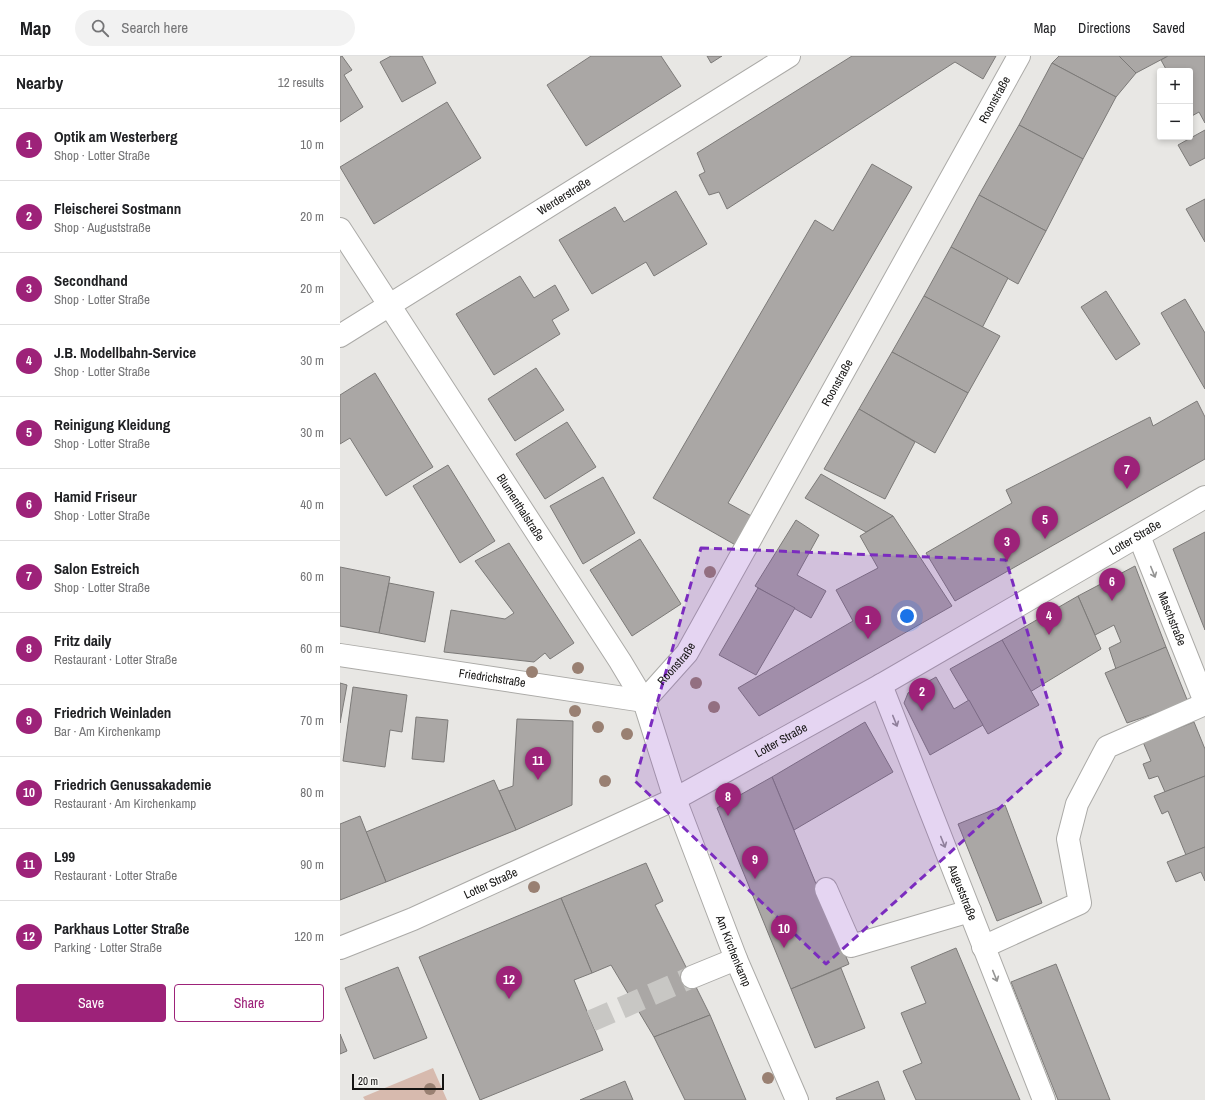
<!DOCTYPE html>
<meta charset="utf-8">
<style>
:root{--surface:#fff;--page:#f2f2f2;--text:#202124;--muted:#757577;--line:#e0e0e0;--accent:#9d2279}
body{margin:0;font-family:"Archivo Narrow",sans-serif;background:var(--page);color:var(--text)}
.controls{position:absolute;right:12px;top:12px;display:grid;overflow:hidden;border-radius:4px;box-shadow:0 2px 6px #0003}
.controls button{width:36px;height:36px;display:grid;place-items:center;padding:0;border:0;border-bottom:1px solid var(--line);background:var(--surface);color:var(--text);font:20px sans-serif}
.scale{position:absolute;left:12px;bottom:10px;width:92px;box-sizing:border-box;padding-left:4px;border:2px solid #141312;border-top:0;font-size:11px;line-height:14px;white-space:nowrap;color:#141312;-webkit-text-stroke:3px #f5f4f1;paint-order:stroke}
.you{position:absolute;left:567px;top:560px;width:14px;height:14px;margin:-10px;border:3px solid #fff;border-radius:50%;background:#1a73e8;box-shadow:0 0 0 6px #1a73e833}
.badge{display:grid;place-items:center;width:26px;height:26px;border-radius:50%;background:var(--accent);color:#fff;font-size:13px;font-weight:700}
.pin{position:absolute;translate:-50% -33px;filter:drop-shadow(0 1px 2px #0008)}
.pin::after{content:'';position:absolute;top:21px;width:14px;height:12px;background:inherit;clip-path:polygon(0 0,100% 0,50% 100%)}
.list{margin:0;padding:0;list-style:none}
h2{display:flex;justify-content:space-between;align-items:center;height:52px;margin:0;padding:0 16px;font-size:17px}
h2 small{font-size:13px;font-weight:400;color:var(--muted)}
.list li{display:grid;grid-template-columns:26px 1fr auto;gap:12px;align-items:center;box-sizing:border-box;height:72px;padding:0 16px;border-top:1px solid var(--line)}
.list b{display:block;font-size:15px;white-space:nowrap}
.list p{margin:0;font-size:13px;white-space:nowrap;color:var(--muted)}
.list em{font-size:13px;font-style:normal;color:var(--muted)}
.actions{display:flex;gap:8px;padding:12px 16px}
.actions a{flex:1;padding:9px 0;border:1px solid var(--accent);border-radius:4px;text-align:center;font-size:14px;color:var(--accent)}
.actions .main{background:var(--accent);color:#fff}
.icon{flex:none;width:22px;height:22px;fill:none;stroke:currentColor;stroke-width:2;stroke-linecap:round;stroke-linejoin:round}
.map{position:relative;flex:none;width:865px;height:1044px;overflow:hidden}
header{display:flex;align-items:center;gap:24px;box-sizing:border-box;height:56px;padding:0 20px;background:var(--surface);border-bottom:1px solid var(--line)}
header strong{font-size:19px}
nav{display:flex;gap:22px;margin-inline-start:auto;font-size:14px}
.search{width:280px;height:36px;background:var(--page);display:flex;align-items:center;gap:10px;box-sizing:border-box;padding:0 14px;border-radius:22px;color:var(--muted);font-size:15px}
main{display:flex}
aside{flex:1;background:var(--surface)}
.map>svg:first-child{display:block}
.green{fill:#d7baae}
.building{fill:#aaa7a5;stroke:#7c7a78}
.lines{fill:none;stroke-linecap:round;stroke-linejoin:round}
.minor-tunnel{stroke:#c8c7c4;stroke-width:22;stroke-dasharray:22 11;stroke-linecap:butt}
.minor-casing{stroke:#abaaa7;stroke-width:24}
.minor{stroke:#fff;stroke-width:22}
.tree{fill:#998072}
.oneway{stroke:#959594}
.marked{fill:#7b2cbf;fill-opacity:0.2;stroke:#7b2cbf;stroke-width:3;stroke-dasharray:8 5;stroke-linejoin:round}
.labels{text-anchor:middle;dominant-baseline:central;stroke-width:4;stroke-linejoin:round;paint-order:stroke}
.street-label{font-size:12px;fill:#141312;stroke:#f5f4f1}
</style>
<header>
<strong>Map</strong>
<div class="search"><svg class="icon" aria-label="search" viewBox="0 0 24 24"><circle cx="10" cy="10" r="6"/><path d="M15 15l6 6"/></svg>Search here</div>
<nav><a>Map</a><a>Directions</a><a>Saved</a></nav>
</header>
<main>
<aside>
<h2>Nearby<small>12 results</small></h2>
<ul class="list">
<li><span class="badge">1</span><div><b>Optik am Westerberg</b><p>Shop · Lotter Straße</p></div><em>10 m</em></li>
<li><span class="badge">2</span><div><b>Fleischerei Sostmann</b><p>Shop · Auguststraße</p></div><em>20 m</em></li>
<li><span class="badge">3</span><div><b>Secondhand</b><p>Shop · Lotter Straße</p></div><em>20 m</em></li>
<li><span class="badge">4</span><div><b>J.B. Modellbahn-Service</b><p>Shop · Lotter Straße</p></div><em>30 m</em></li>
<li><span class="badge">5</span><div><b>Reinigung Kleidung</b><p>Shop · Lotter Straße</p></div><em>30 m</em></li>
<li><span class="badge">6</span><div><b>Hamid Friseur</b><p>Shop · Lotter Straße</p></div><em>40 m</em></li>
<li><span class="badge">7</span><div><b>Salon Estreich</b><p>Shop · Lotter Straße</p></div><em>60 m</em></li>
<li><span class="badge">8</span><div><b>Fritz daily</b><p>Restaurant · Lotter Straße</p></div><em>60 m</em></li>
<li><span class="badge">9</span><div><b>Friedrich Weinladen</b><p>Bar · Am Kirchenkamp</p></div><em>70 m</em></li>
<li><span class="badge">10</span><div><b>Friedrich Genussakademie</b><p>Restaurant · Am Kirchenkamp</p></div><em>80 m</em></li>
<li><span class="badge">11</span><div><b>L99</b><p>Restaurant · Lotter Straße</p></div><em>90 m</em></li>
<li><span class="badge">12</span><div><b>Parkhaus Lotter Straße</b><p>Parking · Lotter Straße</p></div><em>120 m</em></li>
</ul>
<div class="actions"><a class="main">Save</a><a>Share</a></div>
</aside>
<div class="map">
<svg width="865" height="1044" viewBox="0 0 865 1044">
<rect width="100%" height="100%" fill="#e8e7e4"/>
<polygon class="green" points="93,1012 107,1044 25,1044 23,1041"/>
<g class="building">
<polygon points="2,0 12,14 4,19 23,51 0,66 0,1"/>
<polygon points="51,0 82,0 96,27 62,46 40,6"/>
<polygon points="251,0 321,0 341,30 246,90 207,29"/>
<polygon points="367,0 382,0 371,7"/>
<polygon points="512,0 656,0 643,23 615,6 387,153 379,136 369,139 359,119 365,116 357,97"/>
<polygon points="719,0 779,0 796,17 776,41 712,7"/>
<polygon points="779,0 828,0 796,17"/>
<polygon points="828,0 865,0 865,67 859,56 850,61 850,15 827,15 821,4"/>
<polygon points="712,7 776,41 743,103 679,69"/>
<polygon points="107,46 141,102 34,168 0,111"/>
<polygon points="679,69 743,103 706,175 639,139"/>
<polygon points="865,74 865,102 850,110 838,89"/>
<polygon points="532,108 572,131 388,447 415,462 399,491 313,442 475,164 493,175"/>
<polygon points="336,135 367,188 314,220 306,206 252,238 219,184 275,151 284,166"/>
<polygon points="639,139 706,175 678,228 611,191"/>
<polygon points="865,143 865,186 846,153"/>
<polygon points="611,191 668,222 642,272 584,240"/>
<polygon points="180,220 194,242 215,229 229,254 212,264 220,278 154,319 116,258"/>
<polygon points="766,235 800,288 776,304 741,251"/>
<polygon points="584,240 660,280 628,337 552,296"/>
<polygon points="845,243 865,277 865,333 821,257"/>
<polygon points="552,296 628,337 595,397 519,353"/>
<polygon points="196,312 224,354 175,385 148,343"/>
<polygon points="35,317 93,411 46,440 10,382 0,388 0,339"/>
<polygon points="857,345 865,361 865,403 615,545 586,497 672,447 666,434 810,361 813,370"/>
<polygon points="519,353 575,386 545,443 484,413"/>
<polygon points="227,366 256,411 205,443 176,398"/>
<polygon points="108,409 155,485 120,507 73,430"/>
<polygon points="481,418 553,460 526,476 465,442"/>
<polygon points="263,421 295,477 243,508 210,450"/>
<polygon points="553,460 612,550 419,660 398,632 513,565 496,534 538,512 520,480"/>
<polygon points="456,464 479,479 457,519 486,535 471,562 415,530"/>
<polygon points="865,476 865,574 833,493"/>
<polygon points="300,483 341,548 292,580 250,514"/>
<polygon points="169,487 234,587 210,603 205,597 194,606 104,596 111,554 165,563 174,557 135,505"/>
<polygon points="795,510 826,591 776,613 769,592 781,586 774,569 755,579 738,540"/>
<polygon points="0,511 50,521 39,577 0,570"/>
<polygon points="49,527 94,536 85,586 39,577"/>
<polygon points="418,532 455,552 416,619 379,599"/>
<polygon points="738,540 761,593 690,636 662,584"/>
<polygon points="662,584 699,649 648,678 610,613"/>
<polygon points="826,591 848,646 787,667 765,617"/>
<polygon points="596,621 614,653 629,644 643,669 590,699 564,647 568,637"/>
<polygon points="0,627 7,629 0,667"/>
<polygon points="13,631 67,639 62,676 50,674 45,711 3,705"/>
<polygon points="76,661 108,664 104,706 72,703"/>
<polygon points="177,663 233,665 232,749 176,774 159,735 173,730"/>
<polygon points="525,666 553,716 454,774 432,721"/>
<polygon points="854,666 865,693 865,720 825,736 818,720 809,723 803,708 811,705 803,686"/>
<polygon points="865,720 865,791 846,799 828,755 822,758 814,740"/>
<polygon points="432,721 509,908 451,933 377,752"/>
<polygon points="154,724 176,774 46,826 26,776"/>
<polygon points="665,749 702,847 657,865 618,768"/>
<polygon points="20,760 46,826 0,844 0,768"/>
<polygon points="865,791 865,825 861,816 836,826 827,806"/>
<polygon points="306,807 323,845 315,849 370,959 314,981 271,909 252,917 221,842"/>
<polygon points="221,842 252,917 234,924 263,994 140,1044 79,901"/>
<polygon points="616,892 680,1044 576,1044 563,1015 582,1007 561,957 586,947 571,911"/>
<polygon points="716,908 770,1044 718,1044 671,926"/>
<polygon points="58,911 87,982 34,1003 5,932"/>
<polygon points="501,912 525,972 475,992 451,933"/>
<polygon points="370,959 406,1044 345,1044 314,981"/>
<polygon points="0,978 7,995 0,998"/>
<polygon points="285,1025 293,1044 240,1044"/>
<polygon points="538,1025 545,1044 497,1044 496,1042"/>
</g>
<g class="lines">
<polyline class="minor-tunnel" points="251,965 352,921"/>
<g class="minor-casing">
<g id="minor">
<path id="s1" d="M0,173L280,605L304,645L335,743L396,903L457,1044"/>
<path id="s2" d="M0,280L449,0"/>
<path id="s3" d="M799,480L865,646"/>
<path id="s4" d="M0,599L304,645L347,597L679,0"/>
<path id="s5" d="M541,629L704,1044"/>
<polyline points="486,833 511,890 630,855"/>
<polyline points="643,891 740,847 728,783 737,748 767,691 865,648"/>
<path id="s6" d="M0,892L73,863L335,743L541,629L865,441"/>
<polyline points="352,921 396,903"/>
</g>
</g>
<use href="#minor" class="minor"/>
</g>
<g class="tree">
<circle cx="370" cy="516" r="6"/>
<circle cx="238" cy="612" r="6"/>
<circle cx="192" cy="616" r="6"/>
<circle cx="356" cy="627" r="6"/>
<circle cx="374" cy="651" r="6"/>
<circle cx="235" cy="655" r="6"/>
<circle cx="258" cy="671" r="6"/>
<circle cx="287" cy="678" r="6"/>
<circle cx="265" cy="725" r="6"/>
<circle cx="194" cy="831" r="6"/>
<circle cx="428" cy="1022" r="6"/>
<circle cx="90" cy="1033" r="6"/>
</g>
<defs><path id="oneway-shaft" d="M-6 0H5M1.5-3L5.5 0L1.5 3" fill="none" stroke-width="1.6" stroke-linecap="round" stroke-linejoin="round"/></defs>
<g class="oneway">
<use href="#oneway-shaft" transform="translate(813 516) rotate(68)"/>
<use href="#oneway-shaft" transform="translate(555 665) rotate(68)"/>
<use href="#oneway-shaft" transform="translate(603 786) rotate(68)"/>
<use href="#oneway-shaft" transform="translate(655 920) rotate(68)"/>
</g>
<path class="marked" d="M361,492L666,504L723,695L486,908L295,725Z"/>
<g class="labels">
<g class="street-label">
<text stroke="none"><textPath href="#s4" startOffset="1005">Roonstraße</textPath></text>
<text stroke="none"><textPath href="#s2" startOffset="264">Werderstraße</textPath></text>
<text stroke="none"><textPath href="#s4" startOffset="681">Roonstraße</textPath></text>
<text stroke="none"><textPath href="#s1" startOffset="332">Blumenthalstraße</textPath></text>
<text stroke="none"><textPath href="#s6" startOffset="896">Lotter Straße</textPath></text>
<text stroke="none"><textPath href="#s3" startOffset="89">Maschstraße</textPath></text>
<text stroke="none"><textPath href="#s4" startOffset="357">Roonstraße</textPath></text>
<text stroke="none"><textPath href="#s4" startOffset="154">Friedrichstraße</textPath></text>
<text stroke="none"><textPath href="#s6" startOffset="488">Lotter Straße</textPath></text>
<text stroke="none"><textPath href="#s6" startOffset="164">Lotter Straße</textPath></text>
<text stroke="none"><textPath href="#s5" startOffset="223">Auguststraße</textPath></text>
<text stroke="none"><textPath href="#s1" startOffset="827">Am Kirchenkamp</textPath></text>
</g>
</g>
</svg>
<div class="controls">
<button>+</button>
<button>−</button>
</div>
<div class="scale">20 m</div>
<div class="you"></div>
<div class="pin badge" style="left:528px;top:583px">1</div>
<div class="pin badge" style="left:582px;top:655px">2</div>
<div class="pin badge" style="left:667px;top:505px">3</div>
<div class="pin badge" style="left:709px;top:579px">4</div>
<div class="pin badge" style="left:705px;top:483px">5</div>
<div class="pin badge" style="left:772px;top:545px">6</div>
<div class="pin badge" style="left:787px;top:433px">7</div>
<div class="pin badge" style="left:388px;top:760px">8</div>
<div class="pin badge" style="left:415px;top:823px">9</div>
<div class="pin badge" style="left:444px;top:892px">10</div>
<div class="pin badge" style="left:198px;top:724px">11</div>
<div class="pin badge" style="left:169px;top:943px">12</div>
</div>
</main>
